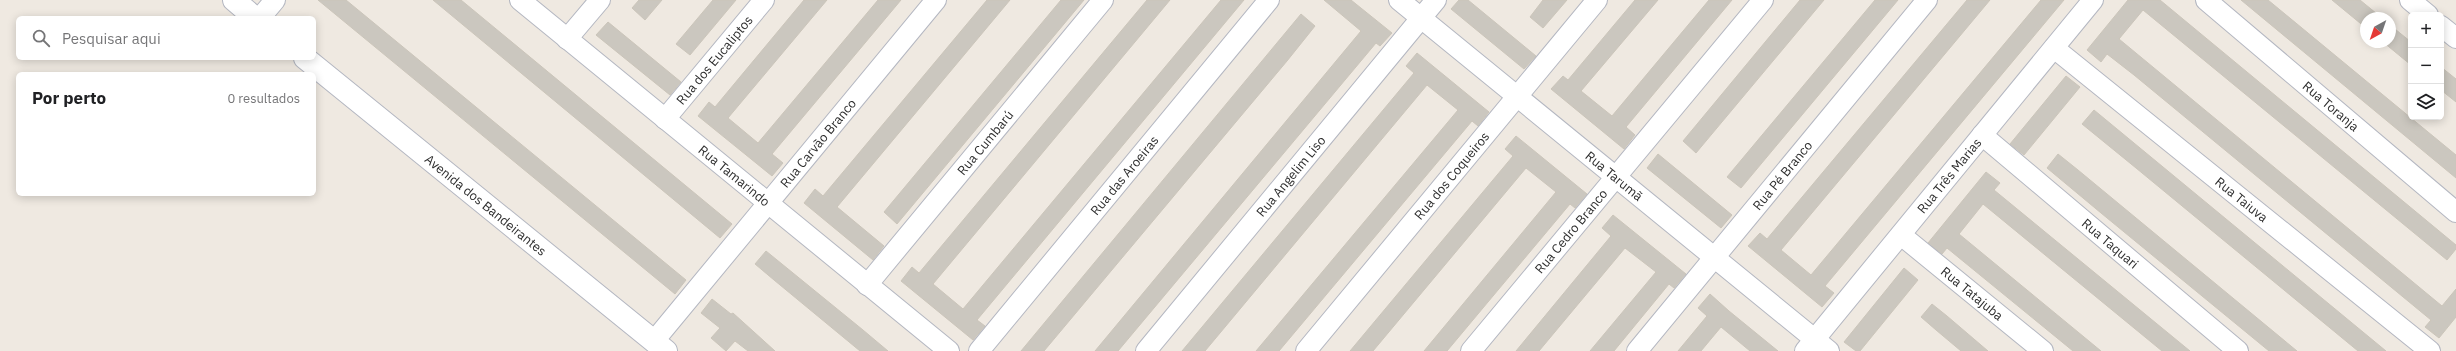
<!DOCTYPE html>
<html lang="pt">
<meta charset="utf-8">
<style>
:root{--surface:#fff;--page:#f2f2f2;--text:#202124;--muted:#757577;--line:#e0e0e0}
body{margin:0;font-family:"IBM Plex Sans",sans-serif;background:var(--page);color:var(--text)}
.controls{position:absolute;right:12px;top:12px;display:grid;overflow:hidden;border-radius:6px;box-shadow:0 2px 10px #0003}
.controls button{width:36px;height:36px;display:grid;place-items:center;padding:0;border:0;border-bottom:1px solid var(--line);background:var(--surface);color:var(--text);font:20px sans-serif}
.compass{position:absolute;left:2360px;top:12px;width:36px;height:36px;border-radius:50%;background:var(--surface);box-shadow:0 2px 10px #0003;rotate:220deg}
.list{margin:0;padding:0;list-style:none}
h2{display:flex;justify-content:space-between;align-items:center;height:52px;margin:0;padding:0 16px;font-size:17px}
h2 small{font-size:13px;font-weight:400;color:var(--muted)}
.icon{flex:none;width:22px;height:22px;fill:none;stroke:currentColor;stroke-width:2;stroke-linecap:round;stroke-linejoin:round}
.map{position:relative;flex:none;width:2456px;height:351px;overflow:hidden}
.search{position:absolute;background:var(--surface);box-shadow:0 2px 10px #0003;left:16px;top:16px;width:300px;height:44px;display:flex;align-items:center;gap:10px;box-sizing:border-box;padding:0 14px;border-radius:6px;color:var(--muted);font-size:15px}
.panel{position:absolute;background:var(--surface);box-shadow:0 2px 10px #0003;left:16px;top:72px;width:300px;height:124px;border-radius:6px}
.map>svg:first-child{display:block}
.building{fill:#cbc7bf;stroke:#cbc5ba}
.lines{fill:none;stroke-linecap:round;stroke-linejoin:round}
.minor-casing{stroke:#b4b7c1;stroke-width:22}
.tertiary-casing{stroke:#b4b7c1;stroke-width:24}
.minor{stroke:#fff;stroke-width:20}
.tertiary{stroke:#fff;stroke-width:22}
.labels{text-anchor:middle;dominant-baseline:central;stroke-width:3;stroke-linejoin:round;paint-order:stroke}
.street-label{font-size:13px;fill:#2e2e2e;stroke:#fff}
</style>
<div class="map">
<svg width="2456" height="351" viewBox="0 0 2456 351">
<rect width="100%" height="100%" fill="#efe9e1"/>
<g class="building">
<polygon points="318,0 346,0 686,280 675,294"/>
<polygon points="433,0 461,0 732,224 720,238"/>
<polygon points="639,0 662,0 645,20 632,8"/>
<polygon points="713,0 736,0 690,55 676,44"/>
<polygon points="804,0 827,0 728,118 758,143 878,0 901,0 772,154 783,163 772,176 698,116 709,102 715,107"/>
<polygon points="987,0 1010,0 837,207 884,246 873,260 804,203 815,189 823,196"/>
<polygon points="1061,0 1084,0 897,224 884,212"/>
<polygon points="1147,0 1170,0 933,284 963,309 1221,0 1244,0 977,320 985,326 973,340 901,281 912,267 919,273"/>
<polygon points="1324,0 1351,0 1392,33 1380,46 1376,43 1118,351 1095,351 1361,31"/>
<polygon points="1459,0 1468,0 1536,56 1524,69 1451,9"/>
<polygon points="1543,0 1567,0 1543,28 1530,17"/>
<polygon points="1635,0 1658,0 1581,91 1612,116 1709,0 1732,0 1626,127 1635,135 1624,149 1551,89 1563,76 1568,80"/>
<polygon points="1800,0 1824,0 1696,153 1683,141"/>
<polygon points="1875,0 1898,0 1741,188 1727,177"/>
<polygon points="1967,0 1990,0 1781,250 1811,275 2041,0 2064,0 1825,286 1834,293 1822,307 1748,246 1760,233 1767,239"/>
<polygon points="2128,0 2160,0 2456,245 2456,249 2447,260 2143,10 2119,39 2442,306 2456,289 2456,317 2439,338 2425,327 2431,320 2134,75 2107,54 2101,62 2087,50"/>
<polygon points="2241,0 2268,0 2411,118 2456,155 2456,178"/>
<polygon points="2332,0 2360,0 2382,18 2366,18 2366,28"/>
<polygon points="1301,14 1315,26 1287,61 1044,351 1021,351"/>
<polygon points="608,22 681,82 670,95 596,35"/>
<polygon points="2390,25 2411,42 2411,65 2383,42 2390,42"/>
<polygon points="1417,53 1489,112 1478,126 1472,121 1279,351 1256,351 1458,110 1427,85 1205,351 1182,351 1414,73 1406,66"/>
<polygon points="2441,67 2456,79 2456,102 2441,90"/>
<polygon points="2066,76 2080,87 2024,155 2010,144"/>
<polygon points="2094,110 2346,318 2386,351 2358,351 2136,168 2082,124"/>
<polygon points="1516,136 1587,194 1575,208 1570,204 1447,351 1424,351 1556,192 1526,168 1373,351 1350,351 1513,156 1505,149"/>
<polygon points="1658,154 1732,215 1721,228 1647,168"/>
<polygon points="2058,154 2078,170 2297,351 2269,351 2101,213 2047,168"/>
<polygon points="1986,172 2000,183 1994,190 2190,351 2162,351 1983,204 1959,234 2101,351 2073,351 1947,248 1942,254 1928,243"/>
<polygon points="1613,215 1686,274 1674,288 1669,284 1614,351 1590,351 1656,272 1625,248 1539,351 1516,351 1611,236 1602,228"/>
<polygon points="766,251 863,330 888,351 860,351 774,280 755,264"/>
<polygon points="1904,268 1918,280 1860,351 1856,351 1844,342"/>
<polygon points="1710,294 1729,311 1778,351 1750,351 1721,327 1701,351 1678,351 1707,316 1698,308"/>
<polygon points="712,299 731,314 733,313 775,351 748,351 735,341 726,351 711,338 720,328 701,313"/>
<polygon points="1932,304 1947,316 1988,351 1961,351 1936,330 1921,317"/>
</g>
<g class="lines">
<g class="minor-casing">
<g id="minor">
<path id="s1" d="M520,0L949,351"/>
<path id="s2" d="M1399,0L1829,351"/>
<path id="s3" d="M2206,0L2456,212"/>
<polyline points="2410,0 2428,15"/>
<polyline points="260,18 275,0"/>
<polyline points="2441,26 2456,38"/>
<polyline points="567,39 600,0"/>
<path id="s4" d="M2054,48L2430,351"/>
<path id="s5" d="M665,119L764,0"/>
<path id="s6" d="M1982,135L2238,351"/>
<path id="s7" d="M1901,235L2043,351"/>
<path id="s8" d="M867,285L1103,0"/>
<path id="s9" d="M654,341L936,0"/>
<path id="s10" d="M979,351L1269,0"/>
<path id="s11" d="M1146,351L1436,0"/>
<path id="s12" d="M1306,351L1597,0"/>
<path id="s13" d="M1471,351L1763,0"/>
<path id="s14" d="M1637,351L1927,0"/>
<path id="s15" d="M1805,351L2093,0"/>
</g>
</g>
<g class="tertiary-casing">
<g id="tertiary">
<polyline points="234,0 255,18"/>
<path id="s16" d="M305,58L666,351"/>
</g>
</g>
<use href="#minor" class="minor"/>
<use href="#tertiary" class="tertiary"/>
</g>
<g class="labels">
<g class="street-label">
<text stroke="none"><textPath href="#s5" startOffset="77">Rua dos Eucaliptos</textPath></text>
<text stroke="none"><textPath href="#s3" startOffset="164">Rua Toranja</textPath></text>
<text stroke="none"><textPath href="#s9" startOffset="257">Rua Carvão Branco</textPath></text>
<text stroke="none"><textPath href="#s8" startOffset="185">Rua Cumbarú</textPath></text>
<text stroke="none"><textPath href="#s1" startOffset="277">Rua Tamarindo</textPath></text>
<text stroke="none"><textPath href="#s12" startOffset="228">Rua dos Coqueiros</textPath></text>
<text stroke="none"><textPath href="#s10" startOffset="228">Rua das Aroeiras</textPath></text>
<text stroke="none"><textPath href="#s11" startOffset="227">Rua Angelim Liso</textPath></text>
<text stroke="none"><textPath href="#s2" startOffset="278">Rua Tarumã</textPath></text>
<text stroke="none"><textPath href="#s14" startOffset="228">Rua Pé Branco</textPath></text>
<text stroke="none"><textPath href="#s15" startOffset="227">Rua Três Marias</textPath></text>
<text stroke="none"><textPath href="#s4" startOffset="241">Rua Taiuva</textPath></text>
<text stroke="none"><textPath href="#s16" startOffset="233">Avenida dos Bandeirantes</textPath></text>
<text stroke="none"><textPath href="#s13" startOffset="156">Rua Cedro Branco</textPath></text>
<text stroke="none"><textPath href="#s6" startOffset="168">Rua Taquari</textPath></text>
<text stroke="none"><textPath href="#s7" startOffset="92">Rua Tatajuba</textPath></text>
</g>
</g>
</svg>
<div class="controls">
<button>+</button>
<button>−</button>
<button><svg class="icon" aria-label="layers" viewBox="0 0 24 24"><path d="M12 4l9 5-9 5-9-5zM3 14l9 5 9-5"/></svg></button>
</div>
<svg class="compass" viewBox="-18 -18 36 36"><path d="M0-13l5 13h-10z" fill="#e53935"/><path d="M0 13l5-13h-10z" fill="#757577"/></svg>
<div class="search"><svg class="icon" aria-label="search" viewBox="0 0 24 24"><circle cx="10" cy="10" r="6"/><path d="M15 15l6 6"/></svg>Pesquisar aqui</div>
<section class="panel">
<h2>Por perto<small>0 resultados</small></h2>
<ul class="list">
</ul>
</section>
</div>
